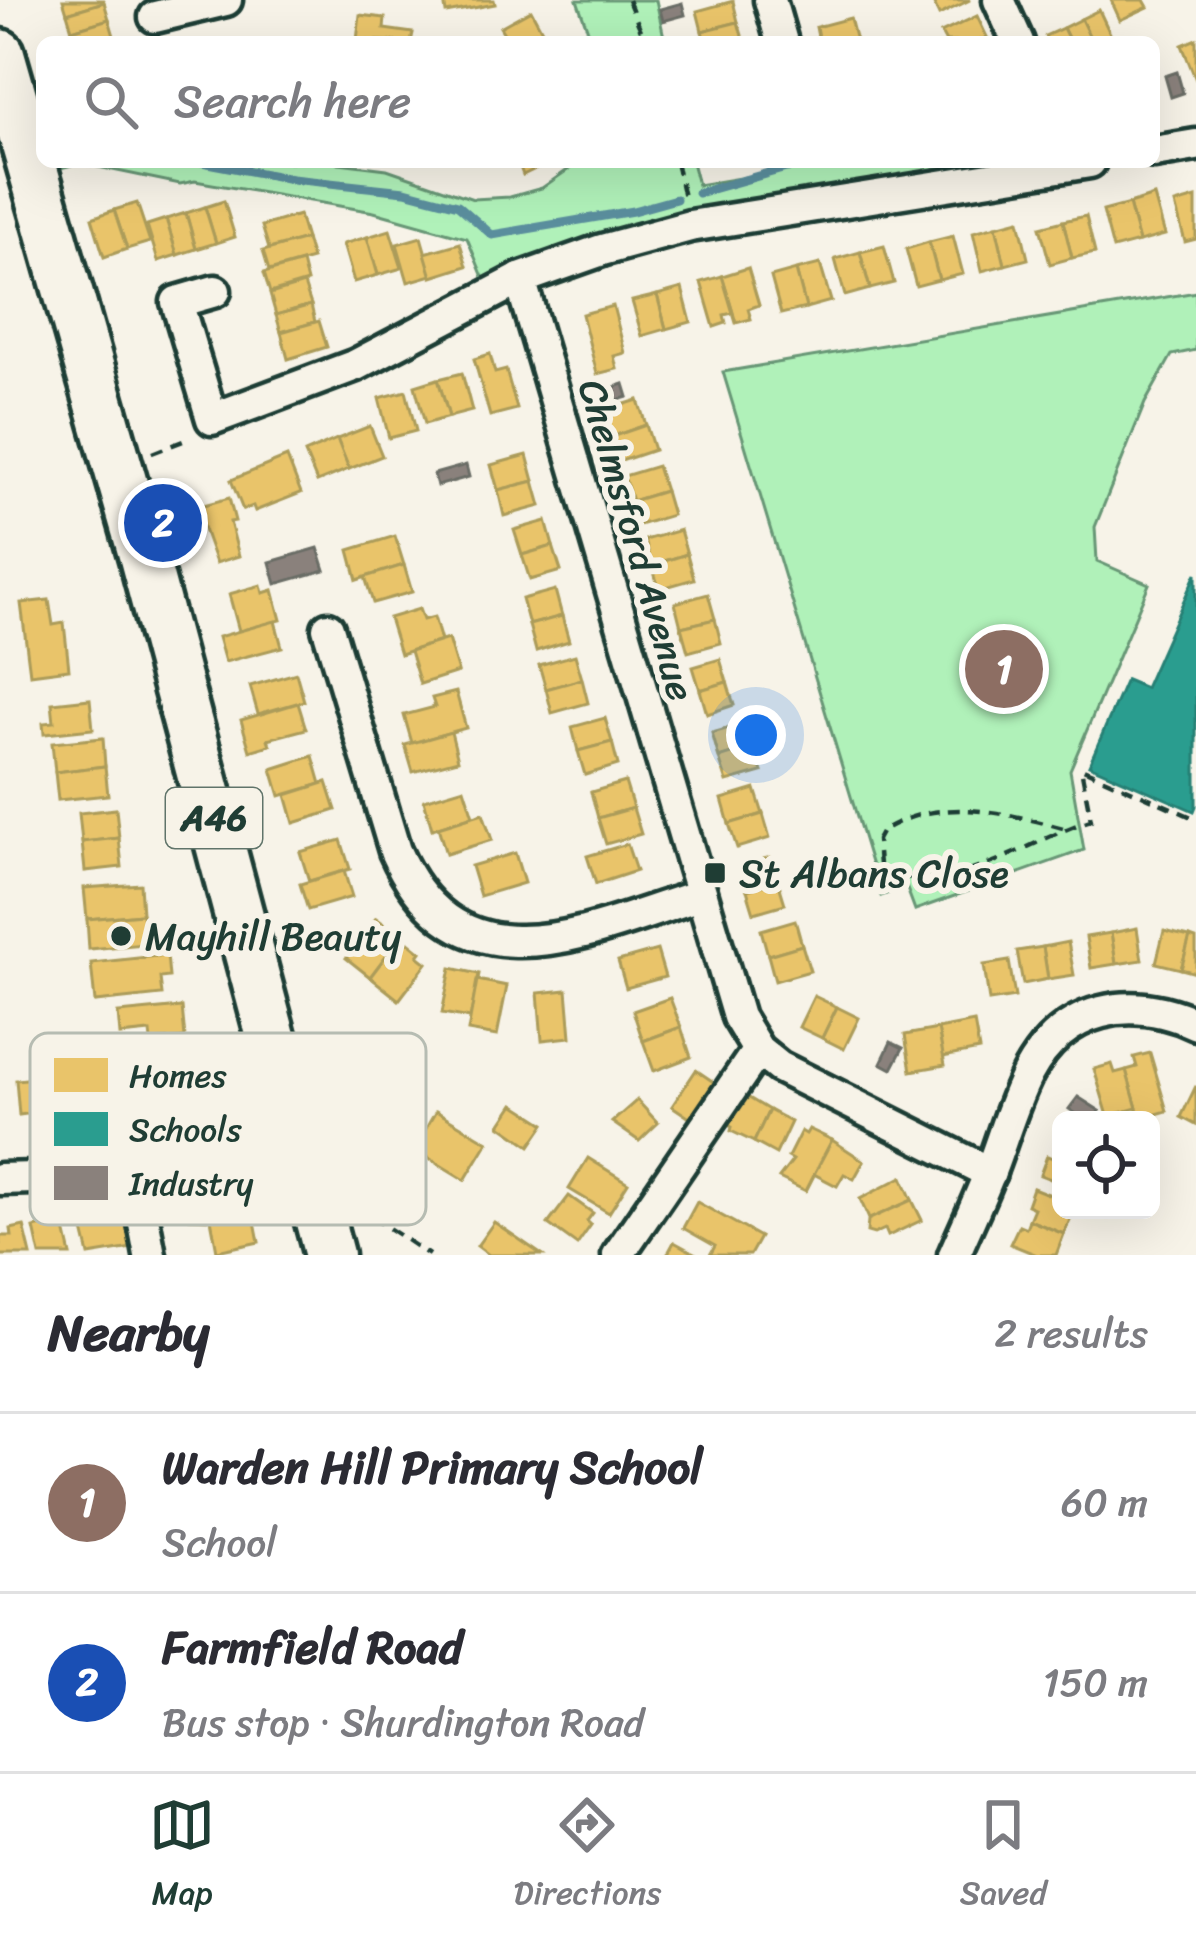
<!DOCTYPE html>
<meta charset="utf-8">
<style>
:root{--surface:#fff;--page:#f7f7f7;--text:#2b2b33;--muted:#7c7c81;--line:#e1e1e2;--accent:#1f3d34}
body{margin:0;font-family:Sriracha,sans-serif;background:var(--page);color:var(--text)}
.controls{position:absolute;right:36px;bottom:36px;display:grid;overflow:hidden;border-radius:18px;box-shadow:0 12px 48px #0002}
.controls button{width:108px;height:108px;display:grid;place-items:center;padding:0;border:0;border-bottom:3px solid var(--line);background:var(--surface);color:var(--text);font:60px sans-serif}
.you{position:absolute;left:756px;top:735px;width:42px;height:42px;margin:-30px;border:9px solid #fff;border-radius:50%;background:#1a73e8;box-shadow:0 0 0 18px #1a73e833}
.badge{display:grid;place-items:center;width:78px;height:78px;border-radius:50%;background:var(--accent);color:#fff;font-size:39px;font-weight:700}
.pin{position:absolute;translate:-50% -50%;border:6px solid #fff;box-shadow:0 3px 12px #0006}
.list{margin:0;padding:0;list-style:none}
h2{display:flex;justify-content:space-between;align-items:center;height:156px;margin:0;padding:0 48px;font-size:51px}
h2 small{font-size:39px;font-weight:400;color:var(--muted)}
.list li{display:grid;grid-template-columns:78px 1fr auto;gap:36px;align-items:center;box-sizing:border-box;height:180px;padding:0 48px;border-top:3px solid var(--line)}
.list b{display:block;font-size:45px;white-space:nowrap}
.list p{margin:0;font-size:39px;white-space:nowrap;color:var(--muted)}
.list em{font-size:39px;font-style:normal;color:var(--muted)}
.icon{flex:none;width:66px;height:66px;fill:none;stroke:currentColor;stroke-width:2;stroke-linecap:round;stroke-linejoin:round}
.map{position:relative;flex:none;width:1196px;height:1255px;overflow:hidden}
.search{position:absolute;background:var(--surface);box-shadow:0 12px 48px #0002;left:36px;right:36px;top:36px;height:132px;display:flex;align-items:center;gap:30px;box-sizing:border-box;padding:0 42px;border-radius:18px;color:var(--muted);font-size:45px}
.sheet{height:516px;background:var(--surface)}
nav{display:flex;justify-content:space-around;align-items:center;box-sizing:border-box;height:168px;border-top:3px solid var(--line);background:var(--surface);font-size:33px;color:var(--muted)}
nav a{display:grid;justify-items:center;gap:6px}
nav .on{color:var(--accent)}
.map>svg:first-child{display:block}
.green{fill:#b0f1b9;stroke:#689776;stroke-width:3}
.homes{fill:#e9c46a;stroke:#ac9c5a;stroke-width:3}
.schools{fill:#2a9d8f;stroke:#278074;stroke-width:3}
.industry{fill:#8a817c;stroke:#6a6d66;stroke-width:3}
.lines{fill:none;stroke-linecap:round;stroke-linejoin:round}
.stream{stroke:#5a8e9d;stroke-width:9}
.street-casing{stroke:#1f3d34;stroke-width:39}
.primary-casing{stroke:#1f3d34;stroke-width:57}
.path{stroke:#1f3d34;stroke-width:4.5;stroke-dasharray:12 9;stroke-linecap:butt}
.street{stroke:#f7f3e8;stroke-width:30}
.primary{stroke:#f7f3e8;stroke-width:48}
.poi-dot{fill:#1f3d34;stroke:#f7f3e8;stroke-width:4.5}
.labels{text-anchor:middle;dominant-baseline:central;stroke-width:12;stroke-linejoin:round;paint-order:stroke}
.shield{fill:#f7f3e8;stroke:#60746a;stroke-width:3}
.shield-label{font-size:36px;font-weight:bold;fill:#1f3d34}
.street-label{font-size:39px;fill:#1f3d34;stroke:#f7f3e8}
.poi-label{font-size:39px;fill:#1f3d34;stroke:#f7f3e8;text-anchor:start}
.key{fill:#f7f3e8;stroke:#b6bcb2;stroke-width:3}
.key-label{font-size:33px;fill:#1f3d34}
</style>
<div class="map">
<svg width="1196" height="1255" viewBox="0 0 1196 1255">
<rect width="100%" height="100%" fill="#f7f3e8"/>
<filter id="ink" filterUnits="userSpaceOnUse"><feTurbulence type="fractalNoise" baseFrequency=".00833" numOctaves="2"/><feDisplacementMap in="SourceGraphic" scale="24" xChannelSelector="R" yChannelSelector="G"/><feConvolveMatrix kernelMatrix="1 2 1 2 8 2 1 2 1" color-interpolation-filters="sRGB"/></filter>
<g filter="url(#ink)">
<g class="green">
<polygon points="577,0 656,0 665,42 592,42"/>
<polygon points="59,162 331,162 387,169 473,199 510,197 542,188 579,162 692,162 698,185 836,162 1063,162 815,198 490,294 467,238 374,212 195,181 180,184 79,163 61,168"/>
<polygon points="1196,292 1196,350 1172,355 1145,403 1095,527 1097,561 1149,584 1070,770 1084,850 915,910 906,886 881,896 723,372"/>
</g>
<g class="homes">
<polygon points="63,0 103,0 104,2 67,13"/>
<polygon points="444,0 494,0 495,4 446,13"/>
<polygon points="932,0 970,0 939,15"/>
<polygon points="1111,0 1144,0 1148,7 1120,20"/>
<polygon points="733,1 738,22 702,31 697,11"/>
<polygon points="104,2 109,19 72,30 67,13"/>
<polygon points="531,10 546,38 539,42 509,42 500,27"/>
<polygon points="1099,10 1114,42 1092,42 1081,19"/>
<polygon points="360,15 385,18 384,29 413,33 411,42 357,40"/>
<polygon points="977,16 987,37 976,42 946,42 941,33"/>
<polygon points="850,18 856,41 819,42 816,27"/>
<polygon points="109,19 114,36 75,42 72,30"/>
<polygon points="1081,19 1092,42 1070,42 1063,28"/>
<polygon points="738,22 744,42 705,42 702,31"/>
<polygon points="1063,28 1070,42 1048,42 1045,36"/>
<polygon points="1196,39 1196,80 1182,45"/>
<polygon points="518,162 550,162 523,175"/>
<polygon points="1154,196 1165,235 1139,242 1129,204"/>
<polygon points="1196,198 1196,239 1185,242 1175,204"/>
<polygon points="224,201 235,237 216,243 205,207"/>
<polygon points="137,203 150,242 127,249 114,210"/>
<polygon points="1129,204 1139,242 1113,249 1103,211"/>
<polygon points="205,207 216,243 196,249 186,213"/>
<polygon points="114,210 127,249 104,257 92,218"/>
<polygon points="186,213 196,249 177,255 166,219"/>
<polygon points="299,215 306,239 269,249 262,226"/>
<polygon points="1086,216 1095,253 1072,258 1063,221"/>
<polygon points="166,219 177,255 158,261 147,225"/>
<polygon points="1019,220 1028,259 1005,265 996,226"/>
<polygon points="1063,221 1072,258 1050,264 1040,227"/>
<polygon points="996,226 1005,265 982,271 973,232"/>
<polygon points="390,230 402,268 378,275 367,237"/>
<polygon points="953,236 963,274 939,280 929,242"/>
<polygon points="367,237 378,275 354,282 343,244"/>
<polygon points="421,237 432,275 408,282 397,244"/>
<polygon points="306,239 312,259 269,271 263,251"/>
<polygon points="929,242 939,280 916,286 906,249"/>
<polygon points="460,243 467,266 432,277 425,253"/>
<polygon points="884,246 894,283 870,289 860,252"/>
<polygon points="860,252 870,289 845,296 835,259"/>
<polygon points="302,262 307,282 270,293 264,273"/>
<polygon points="820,264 831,301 806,308 796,270"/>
<polygon points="748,268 759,305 748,309 751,319 736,323 722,276"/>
<polygon points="796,270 806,308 781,314 771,277"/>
<polygon points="722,276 733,313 724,315 726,323 714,327 701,282"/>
<polygon points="304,284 311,305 276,315 270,294"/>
<polygon points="682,288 691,322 666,329 657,295"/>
<polygon points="657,295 666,329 642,336 632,301"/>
<polygon points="311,305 315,322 281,332 276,315"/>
<polygon points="613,306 625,353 614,356 617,369 597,374 582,314"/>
<polygon points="319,321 327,347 288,359 281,332"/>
<polygon points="490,354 495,373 506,370 517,409 490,416 474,359"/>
<polygon points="462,373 472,411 449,417 438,379"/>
<polygon points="438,379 449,417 425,424 415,386"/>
<polygon points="406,391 416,431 389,438 379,398"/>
<polygon points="638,400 646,425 611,437 603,411"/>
<polygon points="646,425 654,450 618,462 611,437"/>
<polygon points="370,426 382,456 349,469 337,439"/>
<polygon points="337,439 349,469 317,482 305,453"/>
<polygon points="527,455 534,481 498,490 491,465"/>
<polygon points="287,457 301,493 255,511 253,506 243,510 231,480"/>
<polygon points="657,466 665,491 632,501 624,476"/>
<polygon points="534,481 541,506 504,516 498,490"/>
<polygon points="665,491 672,515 639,525 632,501"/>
<polygon points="229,498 235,521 230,522 239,556 216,563 196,507"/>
<polygon points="546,521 553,546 522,555 514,530"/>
<polygon points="680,530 687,554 652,565 645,540"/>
<polygon points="395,536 404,565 357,580 349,550"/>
<polygon points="553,546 561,571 530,580 522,555"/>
<polygon points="687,554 694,579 659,589 652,565"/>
<polygon points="404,565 412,592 373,603 365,577"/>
<polygon points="261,585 263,593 273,590 281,620 239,631 229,594"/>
<polygon points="555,590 562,616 529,625 522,599"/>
<polygon points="708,594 715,619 681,627 675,603"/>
<polygon points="49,600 53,625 64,623 69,669 30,674 21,603"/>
<polygon points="419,609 423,620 434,617 441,641 400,654 389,618"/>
<polygon points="562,616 569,641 536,651 529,625"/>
<polygon points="715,619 721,643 688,652 681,627"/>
<polygon points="275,621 282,647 225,662 218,637"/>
<polygon points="448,639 458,672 420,684 410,651"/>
<polygon points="575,655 582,679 546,689 539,665"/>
<polygon points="720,659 727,682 700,690 693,667"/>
<polygon points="296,673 304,701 258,714 250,686"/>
<polygon points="582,679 588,703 552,713 546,689"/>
<polygon points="727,682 734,705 707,714 700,690"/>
<polygon points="456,692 466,728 412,743 404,715 435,707 432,698"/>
<polygon points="90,699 93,729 44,734 43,723 54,722 52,703"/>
<polygon points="298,703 306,729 268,739 270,745 250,751 241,720"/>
<polygon points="605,718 612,742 578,751 572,727"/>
<polygon points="747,723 754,747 719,758 712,733"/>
<polygon points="451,732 458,760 413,772 405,745"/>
<polygon points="103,738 105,766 55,772 52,743"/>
<polygon points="612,742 618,765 585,775 578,751"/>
<polygon points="754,747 762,772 727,782 719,758"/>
<polygon points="313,756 321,784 280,796 272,769"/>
<polygon points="105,766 108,795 58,800 55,772"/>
<polygon points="327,782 336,810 294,823 286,795"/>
<polygon points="625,782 633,808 598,818 591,792"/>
<polygon points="464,788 473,816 432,829 424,800"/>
<polygon points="755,789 763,814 729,824 722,799"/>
<polygon points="633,808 641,834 606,844 598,818"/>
<polygon points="116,809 119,838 82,842 79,813"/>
<polygon points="483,813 492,840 446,854 438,827"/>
<polygon points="763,814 770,838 737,848 729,824"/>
<polygon points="119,838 122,867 85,871 82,842"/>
<polygon points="341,840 350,869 309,881 300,852"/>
<polygon points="627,844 636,871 596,884 587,856"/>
<polygon points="515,853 524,883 480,896 471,866"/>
<polygon points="770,857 778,881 747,890 740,866"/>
<polygon points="344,871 352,897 308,910 300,884"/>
<polygon points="778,881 785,904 754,913 747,890"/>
<polygon points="140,884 142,914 87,919 84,888"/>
<polygon points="142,914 145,944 89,949 87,919"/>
<polygon points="376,918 401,936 370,977 346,958"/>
<polygon points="795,920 802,945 768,955 761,930"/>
<polygon points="1137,928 1142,960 1116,964 1111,933"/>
<polygon points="1164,931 1190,937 1181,969 1156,963"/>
<polygon points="1111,933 1116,964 1091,968 1086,937"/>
<polygon points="401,936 421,952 418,956 427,963 399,1000 370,977"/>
<polygon points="1190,937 1196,939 1196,973 1181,969"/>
<polygon points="1068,942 1074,975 1048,979 1043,947"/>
<polygon points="802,945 810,971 775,981 768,955"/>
<polygon points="1043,947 1048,979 1023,984 1017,951"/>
<polygon points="657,950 665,977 626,988 618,961"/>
<polygon points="167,955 169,977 160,978 162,995 95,1002 91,963"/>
<polygon points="1009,961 1015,997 989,1001 984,965"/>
<polygon points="451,968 479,974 470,1018 442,1013"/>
<polygon points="477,980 507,986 497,1036 468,1031"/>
<polygon points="567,990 571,1037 542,1040 538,993"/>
<polygon points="814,996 837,1007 822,1038 799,1027"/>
<polygon points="670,998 681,1027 643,1041 633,1011"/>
<polygon points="182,1007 185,1038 151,1041 150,1032 120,1035 118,1013"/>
<polygon points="837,1007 859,1018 844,1049 822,1038"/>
<polygon points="974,1022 979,1050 943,1057 938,1029"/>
<polygon points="681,1027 691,1057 654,1071 643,1041"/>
<polygon points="938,1029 945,1065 911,1071 905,1035"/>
<polygon points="1150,1053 1167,1111 1140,1119 1126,1070 1137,1067 1134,1057"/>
<polygon points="1112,1064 1115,1073 1126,1070 1137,1108 1108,1116 1094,1069"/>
<polygon points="696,1070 718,1085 694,1121 672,1106"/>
<polygon points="64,1075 70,1145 37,1148 34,1113 19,1115 16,1080"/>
<polygon points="1196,1086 1196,1125 1181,1117"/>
<polygon points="739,1092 769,1110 754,1142 731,1131 732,1127 724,1123"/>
<polygon points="637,1100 658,1123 639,1141 612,1122"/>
<polygon points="514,1104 545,1124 530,1146 500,1125"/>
<polygon points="769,1110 791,1122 776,1154 754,1142"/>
<polygon points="436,1111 488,1142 465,1180 414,1149"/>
<polygon points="809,1129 832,1140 806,1191 779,1178 793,1160 788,1157 801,1131 806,1134"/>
<polygon points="832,1140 864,1161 854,1179 844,1174 837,1186 814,1174"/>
<polygon points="1056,1152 1061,1154 1061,1183 1040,1175 1047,1156 1053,1158"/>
<polygon points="588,1158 628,1183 609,1213 569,1189"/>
<polygon points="902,1177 912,1200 869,1219 860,1199"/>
<polygon points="1033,1188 1061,1199 1061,1210 1074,1210 1064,1234 1029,1220 1034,1208 1027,1205"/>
<polygon points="190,1191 220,1192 222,1203 234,1200 238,1219 254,1216 259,1242 217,1251 211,1219 190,1218"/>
<polygon points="569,1196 593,1213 587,1221 591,1225 577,1245 548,1224"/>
<polygon points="912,1200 922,1220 888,1236 885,1229 874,1234 867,1232 868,1220"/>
<polygon points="697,1202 760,1237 750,1255 710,1255 715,1246 683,1228"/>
<polygon points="125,1213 132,1248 89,1255 81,1222"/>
<polygon points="1029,1220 1064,1234 1056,1255 1037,1255 1010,1244 1019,1225 1026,1228"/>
<polygon points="63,1221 71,1255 40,1255 34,1228"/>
<polygon points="494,1222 542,1255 489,1255 477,1246"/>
<polygon points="24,1226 31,1255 0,1255 0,1236 12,1236 11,1229"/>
<polygon points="674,1242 698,1255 667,1255"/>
</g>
<polygon class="schools" points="1196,573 1196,806 1194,811 1089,765 1126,680 1145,688"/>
<g class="industry">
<polygon points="682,3 685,15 663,21 660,9"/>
<polygon points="1177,72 1183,93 1171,97 1165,76"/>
<polygon points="624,384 628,397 604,404 600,392"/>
<polygon points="466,465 469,477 437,486 434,474"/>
<polygon points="318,548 325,570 276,584 270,562"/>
<polygon points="891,1042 903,1048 892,1069 881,1063"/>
<polygon points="1078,1097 1100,1111 1094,1120 1085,1120 1069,1109"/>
</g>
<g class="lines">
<g class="stream">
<polyline points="202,162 292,179 405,191 458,205 492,235 633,211 676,199"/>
<polyline points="698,193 786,168 827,162"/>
</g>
<g class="street-casing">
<g id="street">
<polyline points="770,0 782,42"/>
<polyline points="999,0 1018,42"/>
<polyline points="155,17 226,0"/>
<polyline points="1154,152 1196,145"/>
<polyline points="520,279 738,1017 758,1050 779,1067 990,1173"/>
<polyline points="215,291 177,302 212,419 356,365 520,279 602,250 690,226 1090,162"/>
<path d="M328,628L395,851C460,996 587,931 700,895"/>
<polyline points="0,1179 135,1175 150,1255"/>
<polyline points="618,1255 758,1050"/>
<path d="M954,1255C966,1227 980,1198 991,1169C1003,1138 1012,1104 1028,1073C1064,1006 1131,994 1196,1024"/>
</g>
</g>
<g class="primary-casing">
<polyline id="primary" points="0,54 144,558 329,1255"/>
</g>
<g class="path">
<polyline points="628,0 646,42"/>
<polyline points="676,162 684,197"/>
<polyline points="152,453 191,438"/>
<path d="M1063,828C1005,812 937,796 882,831L877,840L879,865C938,908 1032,838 1091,820L1081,768L1196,819"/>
<polyline points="173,1171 190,1159 263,1164"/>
<polyline points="354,1205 429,1255"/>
</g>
<use href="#street" class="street"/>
<use href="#primary" class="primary"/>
</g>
</g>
<g class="poi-dot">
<rect x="703" y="861" width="24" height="24" rx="6"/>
<circle cx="121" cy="936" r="12"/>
</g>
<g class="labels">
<rect class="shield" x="166" y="788" width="96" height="60" rx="9"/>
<g class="shield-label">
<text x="214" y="818">A46</text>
</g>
<g class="street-label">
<text transform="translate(637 540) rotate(74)">Chelmsford Avenue</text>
</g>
<g class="poi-label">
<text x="739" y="873">St Albans Close</text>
<text x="145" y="936">Mayhill Beauty</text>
</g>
</g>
<rect x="30" y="1033" width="396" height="192" rx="18" class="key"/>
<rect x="54" y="1058" width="54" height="34" fill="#e9c46a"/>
<rect x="54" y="1112" width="54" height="34" fill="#2a9d8f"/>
<rect x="54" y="1166" width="54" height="34" fill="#8a817c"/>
<g class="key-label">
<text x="129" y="1087">Homes</text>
<text x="129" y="1141">Schools</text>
<text x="129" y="1195">Industry</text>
</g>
</svg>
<div class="controls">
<button><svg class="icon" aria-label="locate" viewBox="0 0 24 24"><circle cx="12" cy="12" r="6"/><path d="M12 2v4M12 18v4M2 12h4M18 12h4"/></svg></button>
</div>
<div class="you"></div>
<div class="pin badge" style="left:1004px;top:669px;background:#8d6e63">1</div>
<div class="pin badge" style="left:163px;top:523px;background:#1a4fb4">2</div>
<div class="search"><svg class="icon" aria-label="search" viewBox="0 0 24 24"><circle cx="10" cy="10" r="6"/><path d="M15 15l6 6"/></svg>Search here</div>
</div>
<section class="sheet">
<h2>Nearby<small>2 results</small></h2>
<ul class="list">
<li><span class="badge" style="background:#8d6e63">1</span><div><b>Warden Hill Primary School</b><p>School</p></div><em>60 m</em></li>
<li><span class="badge" style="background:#1a4fb4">2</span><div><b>Farmfield Road</b><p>Bus stop · Shurdington Road</p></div><em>150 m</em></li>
</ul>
</section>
<nav>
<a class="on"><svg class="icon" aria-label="map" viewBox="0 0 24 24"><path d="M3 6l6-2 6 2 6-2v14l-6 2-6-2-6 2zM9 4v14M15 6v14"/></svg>Map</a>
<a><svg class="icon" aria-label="directions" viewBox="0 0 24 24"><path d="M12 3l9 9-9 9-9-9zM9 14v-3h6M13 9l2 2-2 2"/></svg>Directions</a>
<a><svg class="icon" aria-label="saved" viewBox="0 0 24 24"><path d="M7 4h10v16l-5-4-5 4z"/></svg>Saved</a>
</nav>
